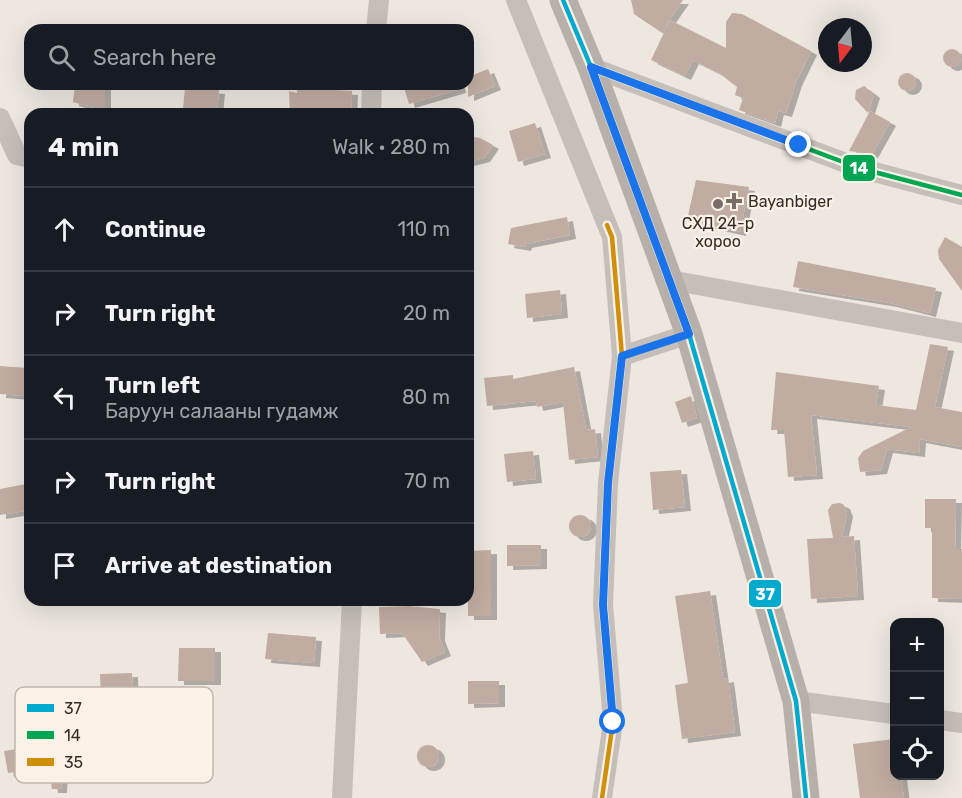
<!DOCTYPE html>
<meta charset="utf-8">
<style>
:root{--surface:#171b24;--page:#20242c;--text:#f1f3f6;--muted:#9ea1a6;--line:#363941}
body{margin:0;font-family:Rubik,sans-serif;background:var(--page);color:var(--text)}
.controls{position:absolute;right:18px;bottom:18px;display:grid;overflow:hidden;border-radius:12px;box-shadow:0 6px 24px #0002}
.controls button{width:54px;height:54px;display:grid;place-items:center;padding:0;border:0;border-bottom:2px solid var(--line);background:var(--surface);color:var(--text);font:30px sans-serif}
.compass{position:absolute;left:818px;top:18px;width:54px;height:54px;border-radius:50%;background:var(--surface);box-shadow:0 6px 24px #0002;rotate:196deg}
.stop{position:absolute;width:18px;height:18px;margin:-14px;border:4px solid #1a73e8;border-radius:50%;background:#fff}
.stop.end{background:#1a73e8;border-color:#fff;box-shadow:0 2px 6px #0008}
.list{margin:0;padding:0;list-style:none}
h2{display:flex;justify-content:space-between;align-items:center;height:78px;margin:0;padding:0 24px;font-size:26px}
h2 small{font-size:20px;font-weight:400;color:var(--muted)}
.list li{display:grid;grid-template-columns:39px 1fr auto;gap:18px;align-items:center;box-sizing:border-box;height:84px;padding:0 24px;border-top:2px solid var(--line)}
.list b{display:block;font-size:22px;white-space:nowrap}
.list p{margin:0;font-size:20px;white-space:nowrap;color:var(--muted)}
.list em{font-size:20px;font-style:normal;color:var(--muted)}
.icon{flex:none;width:33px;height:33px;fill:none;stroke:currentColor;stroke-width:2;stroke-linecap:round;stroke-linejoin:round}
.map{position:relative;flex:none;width:962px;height:798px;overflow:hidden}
.search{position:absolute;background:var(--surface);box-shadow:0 6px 24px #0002;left:24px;top:24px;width:450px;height:66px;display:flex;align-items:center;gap:15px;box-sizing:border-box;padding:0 21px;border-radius:18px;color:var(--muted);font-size:22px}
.panel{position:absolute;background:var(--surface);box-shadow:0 6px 24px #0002;left:24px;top:108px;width:450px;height:498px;border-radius:18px}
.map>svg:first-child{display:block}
.building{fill:#c1aca1;filter:url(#shadow)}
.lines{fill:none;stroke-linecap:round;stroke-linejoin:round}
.street{stroke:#c6bfb9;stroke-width:20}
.secondary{stroke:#b7b0aa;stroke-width:27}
.bus-1-casing{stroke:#faf2e7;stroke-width:9}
.bus-2-casing{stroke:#faf2e7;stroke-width:9}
.bus-3-casing{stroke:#faf2e7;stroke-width:9}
.bus-1{stroke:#00a9ce;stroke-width:4.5}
.bus-2{stroke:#00a651;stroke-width:4.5}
.bus-3{stroke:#d18e08;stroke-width:4.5}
.route{stroke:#1a73e8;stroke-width:8}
.poi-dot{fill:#776e68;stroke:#faf2e7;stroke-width:2}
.labels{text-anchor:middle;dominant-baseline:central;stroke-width:4.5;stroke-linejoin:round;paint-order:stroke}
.poi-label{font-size:16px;fill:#372d27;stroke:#faf2e7;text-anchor:start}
.key{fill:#faf2e7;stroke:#c0b7ad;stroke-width:1.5}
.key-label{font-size:16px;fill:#372d27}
.line-badge{stroke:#faf2e7;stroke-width:2}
.badge-label{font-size:16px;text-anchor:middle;font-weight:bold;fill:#fff}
</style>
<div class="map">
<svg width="962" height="798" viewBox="0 0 962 798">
<defs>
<filter id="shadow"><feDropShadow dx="6" dy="4" stdDeviation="0" flood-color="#0004"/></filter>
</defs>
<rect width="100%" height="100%" fill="#ede7e0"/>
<g class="building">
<polygon points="631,0 683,0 661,32 634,14"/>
<polygon points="732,13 742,14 811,51 796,82 786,113 778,111 775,123 739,110 743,98 735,95 737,87 719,73 693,60 685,76 651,60 670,20 726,48 726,22"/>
<circle cx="952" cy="58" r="9"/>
<polygon points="488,69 495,86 468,97 468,77"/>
<circle cx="907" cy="82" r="9"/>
<polygon points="75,84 105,84 105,111 73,102"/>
<polygon points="296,84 315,84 315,89 352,91 351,114 290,114 289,91 297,93"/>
<polygon points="403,84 459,84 460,89 409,104"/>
<polygon points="864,86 874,94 868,113 855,99 856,90"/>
<polygon points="185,88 219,90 217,111 183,109"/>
<polygon points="870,111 890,122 872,154 849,151"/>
<polygon points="535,123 545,154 518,162 509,131"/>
<polygon points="468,136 480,138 493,145 484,158 468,162"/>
<polygon points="696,180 749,187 740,232 687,220"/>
<polygon points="567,217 570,235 526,244 525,247 508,244 511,228"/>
<polygon points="945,237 962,247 962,291 939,259 938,250"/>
<polygon points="798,261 936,288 930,313 891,303 793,287"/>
<polygon points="560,290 562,314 527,318 525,294"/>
<polygon points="930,344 948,347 935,407 962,412 962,447 920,439 919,453 887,449 881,470 860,472 858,458 863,451 911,427 811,415 817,475 788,477 784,430 771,430 776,372 879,386 876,405 916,410"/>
<polygon points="0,366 27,368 25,396 0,394"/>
<polygon points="574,367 586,430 595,429 598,457 569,460 563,402 537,407 536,401 487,406 484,378 513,375 513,379"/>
<polygon points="691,396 697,418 682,423 675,402"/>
<polygon points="533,451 536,479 507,482 504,454"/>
<polygon points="681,470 685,507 653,510 650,472"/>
<polygon points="26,484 30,510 0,515 0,489"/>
<polygon points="925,499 956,499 955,549 962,549 962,599 932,598 932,528 925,528"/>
<polygon points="840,503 844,505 847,513 842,537 854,536 858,596 811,599 807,539 833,538 828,510 832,504"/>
<circle cx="580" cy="526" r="11"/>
<polygon points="507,545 541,545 541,565 507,566"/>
<polygon points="491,550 491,616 468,616 468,551"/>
<polygon points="710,591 723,679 728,678 735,732 682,739 675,685 688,683 675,596"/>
<polygon points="409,606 440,609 439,637 445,652 422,662 402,633 380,634 379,607"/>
<polygon points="268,633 316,637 314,663 265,659"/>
<polygon points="179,648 215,648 215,681 178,681"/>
<polygon points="132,673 133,703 101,704 100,674"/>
<polygon points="468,681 499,681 499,703 468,704"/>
<polygon points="65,716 69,740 64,740 61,789 52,789 49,767 8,773 4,751 46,744 42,719"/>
<polygon points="894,739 894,776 901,776 904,798 860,798 853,744"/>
<circle cx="428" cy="756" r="11"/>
</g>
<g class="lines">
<g class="street">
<polyline points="516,0 612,237 622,356 608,483 603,605 613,722 602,798"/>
<polyline points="376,30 379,0"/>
<polyline points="591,67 859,168 962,195"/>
<polyline points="371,114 372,84"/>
<polyline points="0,118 17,155 30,158"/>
<polyline points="670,280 962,333"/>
<polyline points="622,356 689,334"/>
<polyline points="796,701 894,714"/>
<polyline points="940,720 962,723"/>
<polyline points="342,798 352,600"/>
</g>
<polyline class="secondary" points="563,0 591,67 689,334 796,701 806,798"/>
<g class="bus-1-casing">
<polyline id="bus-1" points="563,0 591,67 689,334 796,701 806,798"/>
</g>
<g class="bus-2-casing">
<polyline id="bus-2" points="591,67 859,168 962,195"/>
</g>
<g class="bus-3-casing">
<polyline id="bus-3" points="602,798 613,722 603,605 608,483 622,356 612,237 607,225"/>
</g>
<use href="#bus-1" class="bus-1"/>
<use href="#bus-2" class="bus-2"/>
<use href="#bus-3" class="bus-3"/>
</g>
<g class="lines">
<polyline class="route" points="613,722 603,605 608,483 622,356 689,334 591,67 799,145"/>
</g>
<g class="poi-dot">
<path d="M731 192h6v6h6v6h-6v6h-6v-6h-6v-6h6z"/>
<circle cx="718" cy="204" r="6"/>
</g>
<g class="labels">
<g class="poi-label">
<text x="748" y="201">Bayanbiger</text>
<text x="718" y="223" text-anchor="middle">СХД 24-р<tspan x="718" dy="18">хороо</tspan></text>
</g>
</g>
<rect x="15" y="687" width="198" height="96" rx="9" class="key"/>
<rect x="27" y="704" width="27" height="8" fill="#00a9ce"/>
<rect x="27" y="731" width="27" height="8" fill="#00a651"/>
<rect x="27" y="758" width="27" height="8" fill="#d18e08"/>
<g class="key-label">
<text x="64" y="714">37</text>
<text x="64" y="741">14</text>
<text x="64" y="768">35</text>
</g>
<g class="line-badge">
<rect x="842" y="154" width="34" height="28" rx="6" fill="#00a651"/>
<rect x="748" y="579" width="34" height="29" rx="6" fill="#00a9ce"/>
</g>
<g class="badge-label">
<text x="859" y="174">14</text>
<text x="765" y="600">37</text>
</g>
</svg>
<div class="controls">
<button>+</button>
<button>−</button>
<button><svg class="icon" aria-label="locate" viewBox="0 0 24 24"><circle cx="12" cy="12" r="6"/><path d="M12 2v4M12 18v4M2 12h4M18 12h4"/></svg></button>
</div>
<svg class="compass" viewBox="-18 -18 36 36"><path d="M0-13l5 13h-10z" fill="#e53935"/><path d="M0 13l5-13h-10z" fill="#9ea1a6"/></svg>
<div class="stop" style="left:613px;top:722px"></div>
<div class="stop end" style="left:799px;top:145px"></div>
<div class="search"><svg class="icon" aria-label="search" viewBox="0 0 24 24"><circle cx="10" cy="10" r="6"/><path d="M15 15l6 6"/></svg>Search here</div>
<section class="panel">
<h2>4 min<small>Walk · 280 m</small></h2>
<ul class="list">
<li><svg class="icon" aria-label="ahead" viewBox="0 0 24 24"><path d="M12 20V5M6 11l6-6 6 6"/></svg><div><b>Continue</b></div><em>110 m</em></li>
<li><svg class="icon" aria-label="right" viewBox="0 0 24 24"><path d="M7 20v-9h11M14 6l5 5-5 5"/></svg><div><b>Turn right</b></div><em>20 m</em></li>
<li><svg class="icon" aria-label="left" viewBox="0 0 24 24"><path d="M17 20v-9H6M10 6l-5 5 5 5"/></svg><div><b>Turn left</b><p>Баруун салааны гудамж</p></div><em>80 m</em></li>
<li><svg class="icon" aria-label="right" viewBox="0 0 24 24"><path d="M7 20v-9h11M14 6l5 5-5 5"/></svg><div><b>Turn right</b></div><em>70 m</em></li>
<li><svg class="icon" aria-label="arrive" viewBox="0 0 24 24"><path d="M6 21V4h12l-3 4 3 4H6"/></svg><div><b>Arrive at destination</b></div></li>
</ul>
</section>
</div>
